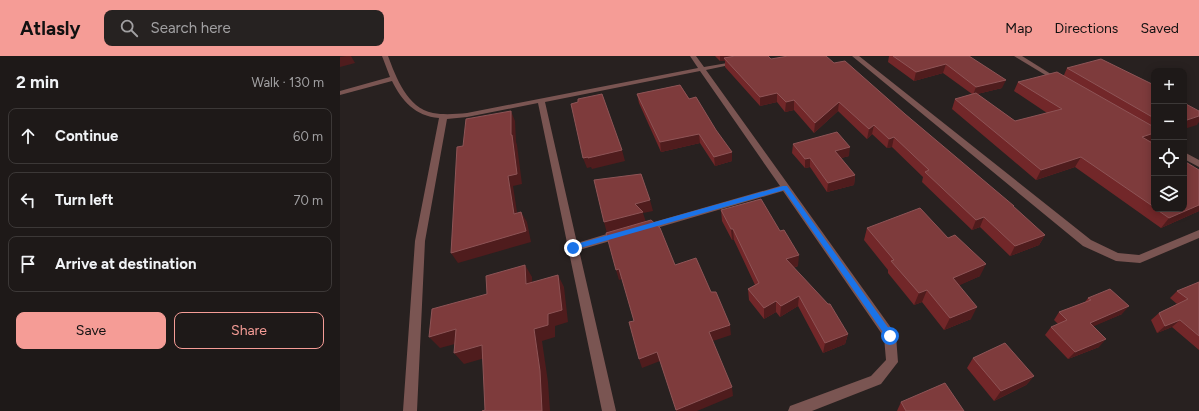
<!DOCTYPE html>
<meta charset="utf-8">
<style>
:root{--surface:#1e1918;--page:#262221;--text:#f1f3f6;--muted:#a1a0a2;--line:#3c3837;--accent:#f59c96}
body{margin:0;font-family:Figtree,sans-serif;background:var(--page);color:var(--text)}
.controls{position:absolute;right:12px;top:12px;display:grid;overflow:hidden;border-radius:8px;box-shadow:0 2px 10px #0003}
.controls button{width:36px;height:36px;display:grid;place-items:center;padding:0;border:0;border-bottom:1px solid var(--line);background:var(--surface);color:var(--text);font:20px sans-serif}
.stop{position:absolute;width:12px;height:12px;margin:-9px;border:3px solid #1a73e8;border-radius:50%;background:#fff}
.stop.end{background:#1a73e8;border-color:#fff;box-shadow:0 1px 4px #0008}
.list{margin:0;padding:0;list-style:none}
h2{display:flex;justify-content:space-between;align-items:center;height:52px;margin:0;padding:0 16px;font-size:17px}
h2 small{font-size:13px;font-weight:400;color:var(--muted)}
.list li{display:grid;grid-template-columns:26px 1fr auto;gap:12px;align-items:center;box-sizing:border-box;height:56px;margin:0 8px 8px;padding:0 8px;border:1px solid var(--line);border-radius:8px}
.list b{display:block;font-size:15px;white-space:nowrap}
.list em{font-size:13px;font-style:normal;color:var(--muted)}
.actions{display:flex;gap:8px;padding:12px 16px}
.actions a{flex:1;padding:9px 0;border:1px solid var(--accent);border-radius:8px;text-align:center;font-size:14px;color:var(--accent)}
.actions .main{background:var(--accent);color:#111}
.icon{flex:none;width:22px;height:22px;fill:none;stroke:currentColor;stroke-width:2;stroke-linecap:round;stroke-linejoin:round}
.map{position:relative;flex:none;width:859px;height:355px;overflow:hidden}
header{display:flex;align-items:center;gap:24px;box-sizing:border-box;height:56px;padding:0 20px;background:var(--accent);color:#111}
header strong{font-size:19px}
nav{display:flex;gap:22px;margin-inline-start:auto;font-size:14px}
.search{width:280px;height:36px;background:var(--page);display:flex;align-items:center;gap:10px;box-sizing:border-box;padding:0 14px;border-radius:8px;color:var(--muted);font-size:15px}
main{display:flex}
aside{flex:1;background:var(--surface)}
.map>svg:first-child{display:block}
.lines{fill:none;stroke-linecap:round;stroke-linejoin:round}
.minor{fill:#7a5552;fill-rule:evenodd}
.wall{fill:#722729}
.shaded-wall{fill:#4f1c1d}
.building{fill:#7e3b3c;stroke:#8e5456}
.route{fill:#1a73e8}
</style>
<header>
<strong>Atlasly</strong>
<div class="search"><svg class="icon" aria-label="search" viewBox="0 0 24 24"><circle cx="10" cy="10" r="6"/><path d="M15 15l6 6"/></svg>Search here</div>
<nav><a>Map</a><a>Directions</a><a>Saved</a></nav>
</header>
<main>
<aside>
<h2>2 min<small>Walk · 130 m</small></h2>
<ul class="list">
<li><svg class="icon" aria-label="ahead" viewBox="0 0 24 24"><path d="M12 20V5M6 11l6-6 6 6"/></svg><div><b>Continue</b></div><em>60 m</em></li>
<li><svg class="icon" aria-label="left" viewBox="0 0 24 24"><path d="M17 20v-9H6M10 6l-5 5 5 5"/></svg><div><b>Turn left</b></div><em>70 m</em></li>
<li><svg class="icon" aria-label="arrive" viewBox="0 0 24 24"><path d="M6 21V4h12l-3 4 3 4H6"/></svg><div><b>Arrive at destination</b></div></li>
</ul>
<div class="actions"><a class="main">Save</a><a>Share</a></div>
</aside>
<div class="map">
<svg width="859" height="355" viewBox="0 0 859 355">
<rect width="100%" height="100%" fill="#282120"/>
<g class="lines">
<g class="minor">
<path d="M42,0H48C56,21 67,52 93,57C104,59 116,58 127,57L358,12L350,0H356L364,11L399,5V7L366,14L554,276L556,280L558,306L541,328L472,355H448L450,350L531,320L546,304L544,281L443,135L303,176L300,174L298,172L300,170L440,130L360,15L205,46L237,187L280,174L284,175L285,178L284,181L239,194L276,355H262L198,47L127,61L107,63L85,185L77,355H63L75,185L99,62C75,60 62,45 52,25L0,39V35L50,21Z"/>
<polygon points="512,0 519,0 751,184 778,197 799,199 859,174 859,182 800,207 776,205 743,190"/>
<polygon points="674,0 682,0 722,25 717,26"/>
<polygon points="844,96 859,104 859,111 844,103"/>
</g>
</g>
<g class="wall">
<polygon points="375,0 428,0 431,3 494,7 565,58 705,179 699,189 670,200 640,171 632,174 582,126 583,121 552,91 547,92 532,78 527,83 498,55 474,77 454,54 445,56 437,46 420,50 385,11 385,5 380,5"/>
<polygon points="549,0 629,0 662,32 637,38 675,65 707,57 674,35 678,26 724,19 727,12 814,29 814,83 810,86 814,88 814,153 844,153 859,114 859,155 821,172 735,111 696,124 612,53 615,43 632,38 603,17 574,25 548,6"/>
<polygon points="340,29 392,105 375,110 360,87 321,96 299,47 297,38"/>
<polygon points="453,88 509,100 501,102 515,119 514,129 487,136 470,111 465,112 452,97"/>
<polygon points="381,154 458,210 453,212 508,278 505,288 483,297 458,250 440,261 436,256 424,263 409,244 408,233 415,229 394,184 392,184 382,165"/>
<polygon points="527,172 640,220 619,229 631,263 604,274 582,246 574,249 548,217 548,214 524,184"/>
<polygon points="859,226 859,294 832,271 817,277 811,264 819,257 837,248 830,242 837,235"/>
<polygon points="748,242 782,258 753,270 759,291 728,303 705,279 711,271 718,268 714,264 719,256 745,246"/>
<polygon points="633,302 694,320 686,329 654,345 627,312"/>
<polygon points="561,346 624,355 557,355"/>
</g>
<g class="shaded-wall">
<polygon points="6,0 11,0 15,7 0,11 0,1"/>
<polygon points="380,0 409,0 384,2 385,5 380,5"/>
<polygon points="606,8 603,17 574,25 576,16"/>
<polygon points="666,24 662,32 633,39 636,31"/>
<polygon points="437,37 437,46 420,50 420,41"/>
<polygon points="454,44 454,54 445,56 446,46"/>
<polygon points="499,46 498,55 474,77 475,67"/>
<polygon points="171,55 175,65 176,86 177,89 182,128 173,130 179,169 174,158 168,120 171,79"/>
<polygon points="859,60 859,66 857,69 844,73 844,65"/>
<polygon points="534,69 532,78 527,83 529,73"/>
<polygon points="814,77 814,83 813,84 796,91 802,81"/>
<polygon points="359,78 360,87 321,96 320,86"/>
<polygon points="554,81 552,91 547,92 549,83"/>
<polygon points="510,91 509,100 494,104 495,95"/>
<polygon points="282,94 285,105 252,113 251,111 247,112 243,102"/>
<polygon points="392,96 392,105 375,110 374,101"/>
<polygon points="741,101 735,111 696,124 701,114"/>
<polygon points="470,102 470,111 465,112 465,103"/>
<polygon points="515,119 514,129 487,136 488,127"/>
<polygon points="310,144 313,155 303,157 306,166 267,177 264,166 295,148"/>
<polygon points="859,149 859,155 821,172 829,162"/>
<polygon points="181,156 187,166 191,186 118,207 111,197"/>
<polygon points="644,161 640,171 632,174 636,164"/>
<polygon points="391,173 393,173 394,184 392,184"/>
<polygon points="705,179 699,189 670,200 675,190"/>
<polygon points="459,199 458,210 445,214 446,203"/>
<polygon points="646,208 640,220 607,235 613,222"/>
<polygon points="185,209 192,221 193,240 186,228"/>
<polygon points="279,213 282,223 279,224 276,214"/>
<polygon points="218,219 224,231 228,266 215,270 215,281 202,285 208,326 210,355 202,355 194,273 208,258"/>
<polygon points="587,234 582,246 574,249 579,237"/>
<polygon points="459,240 458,250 440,261 441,250"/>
<polygon points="436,245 436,256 424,263 424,252"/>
<polygon points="789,250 782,258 743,275 750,267"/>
<polygon points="637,251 631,263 604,274 610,262"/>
<polygon points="840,264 832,271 817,277 825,270"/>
<polygon points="390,269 391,279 370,286 369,276"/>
<polygon points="116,273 126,285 100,292 89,281"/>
<polygon points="508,278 505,288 483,297 485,287"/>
<polygon points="766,283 759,291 728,303 735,296"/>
<polygon points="142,289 152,300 124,308 114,297"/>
<polygon points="317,296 320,305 302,312 299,303"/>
<polygon points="694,320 686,329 654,345 661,335"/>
<polygon points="392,331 393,340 357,355 336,355 336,354"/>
</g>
<g class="building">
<polygon points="395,0 428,0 431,3 448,0 486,0 494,7 505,5 565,58 674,150 673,150 705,179 675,190 644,161 636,164 585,116 589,114 554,81 549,83 534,69 529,73 499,46 475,67 454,44 446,46 437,37 420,41 384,2"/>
<polygon points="553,0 629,0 666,24 636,31 606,8 576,16"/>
<polygon points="761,3 814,29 814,62 727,12"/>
<polygon points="717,16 814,71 814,77 802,81 814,88 814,151 741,101 701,114 615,43 636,37 675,65 722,53 678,26"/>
<polygon points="340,29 349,43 356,41 376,74 392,96 374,101 359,78 320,86 297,38"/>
<polygon points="262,38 282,94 248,102 248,101 243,102 231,48 238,46 238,43"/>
<polygon points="844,47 859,55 859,60 844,65"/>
<polygon points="171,55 171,79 172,79 177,118 168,120 174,158 181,156 186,175 111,197 117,91 123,90 126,63"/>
<polygon points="497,76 510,91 495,95 515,119 488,127 470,102 465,103 453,88"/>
<polygon points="844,105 859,114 859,149 829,162 816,153 844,153"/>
<polygon points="301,118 310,144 295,148 303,156 264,166 254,124"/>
<polygon points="421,143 440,175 444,174 459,199 446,203 488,248 490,248 508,278 485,287 459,240 441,250 436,245 424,252 408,233 419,227 393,173 391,173 381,154"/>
<polygon points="580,152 608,182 615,179 646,208 613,222 637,251 610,262 587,234 579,237 551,205 554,204 527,172"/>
<polygon points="311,164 320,172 335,209 356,202 371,236 376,236 390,269 369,276 392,331 336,354 317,296 299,303 289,266 294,265 279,213 276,214 266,177"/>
<polygon points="185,209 186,228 218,219 222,254 208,258 208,269 194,273 200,315 202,355 142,355 145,354 142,289 114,297 116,273 89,281 92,253 147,238 146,220"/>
<polygon points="859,226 859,280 840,264 825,270 819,257 848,243 837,235"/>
<polygon points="770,233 789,250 750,267 766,283 735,296 711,271 727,264 719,256 751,244 748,242"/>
<polygon points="665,287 694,320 661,335 633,302"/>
<polygon points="605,327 624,355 566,355 561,346"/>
</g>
<polygon class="route" points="443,130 447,130 552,277 552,282 547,282 444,134 233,194 230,192 233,189"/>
</svg>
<div class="controls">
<button>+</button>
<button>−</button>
<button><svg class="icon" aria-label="locate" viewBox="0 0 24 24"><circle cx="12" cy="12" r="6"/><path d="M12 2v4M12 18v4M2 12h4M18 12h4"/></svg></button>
<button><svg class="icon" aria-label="layers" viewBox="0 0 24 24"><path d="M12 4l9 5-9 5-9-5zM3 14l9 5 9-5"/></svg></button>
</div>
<div class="stop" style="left:550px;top:280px"></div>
<div class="stop end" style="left:233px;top:192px"></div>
</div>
</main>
